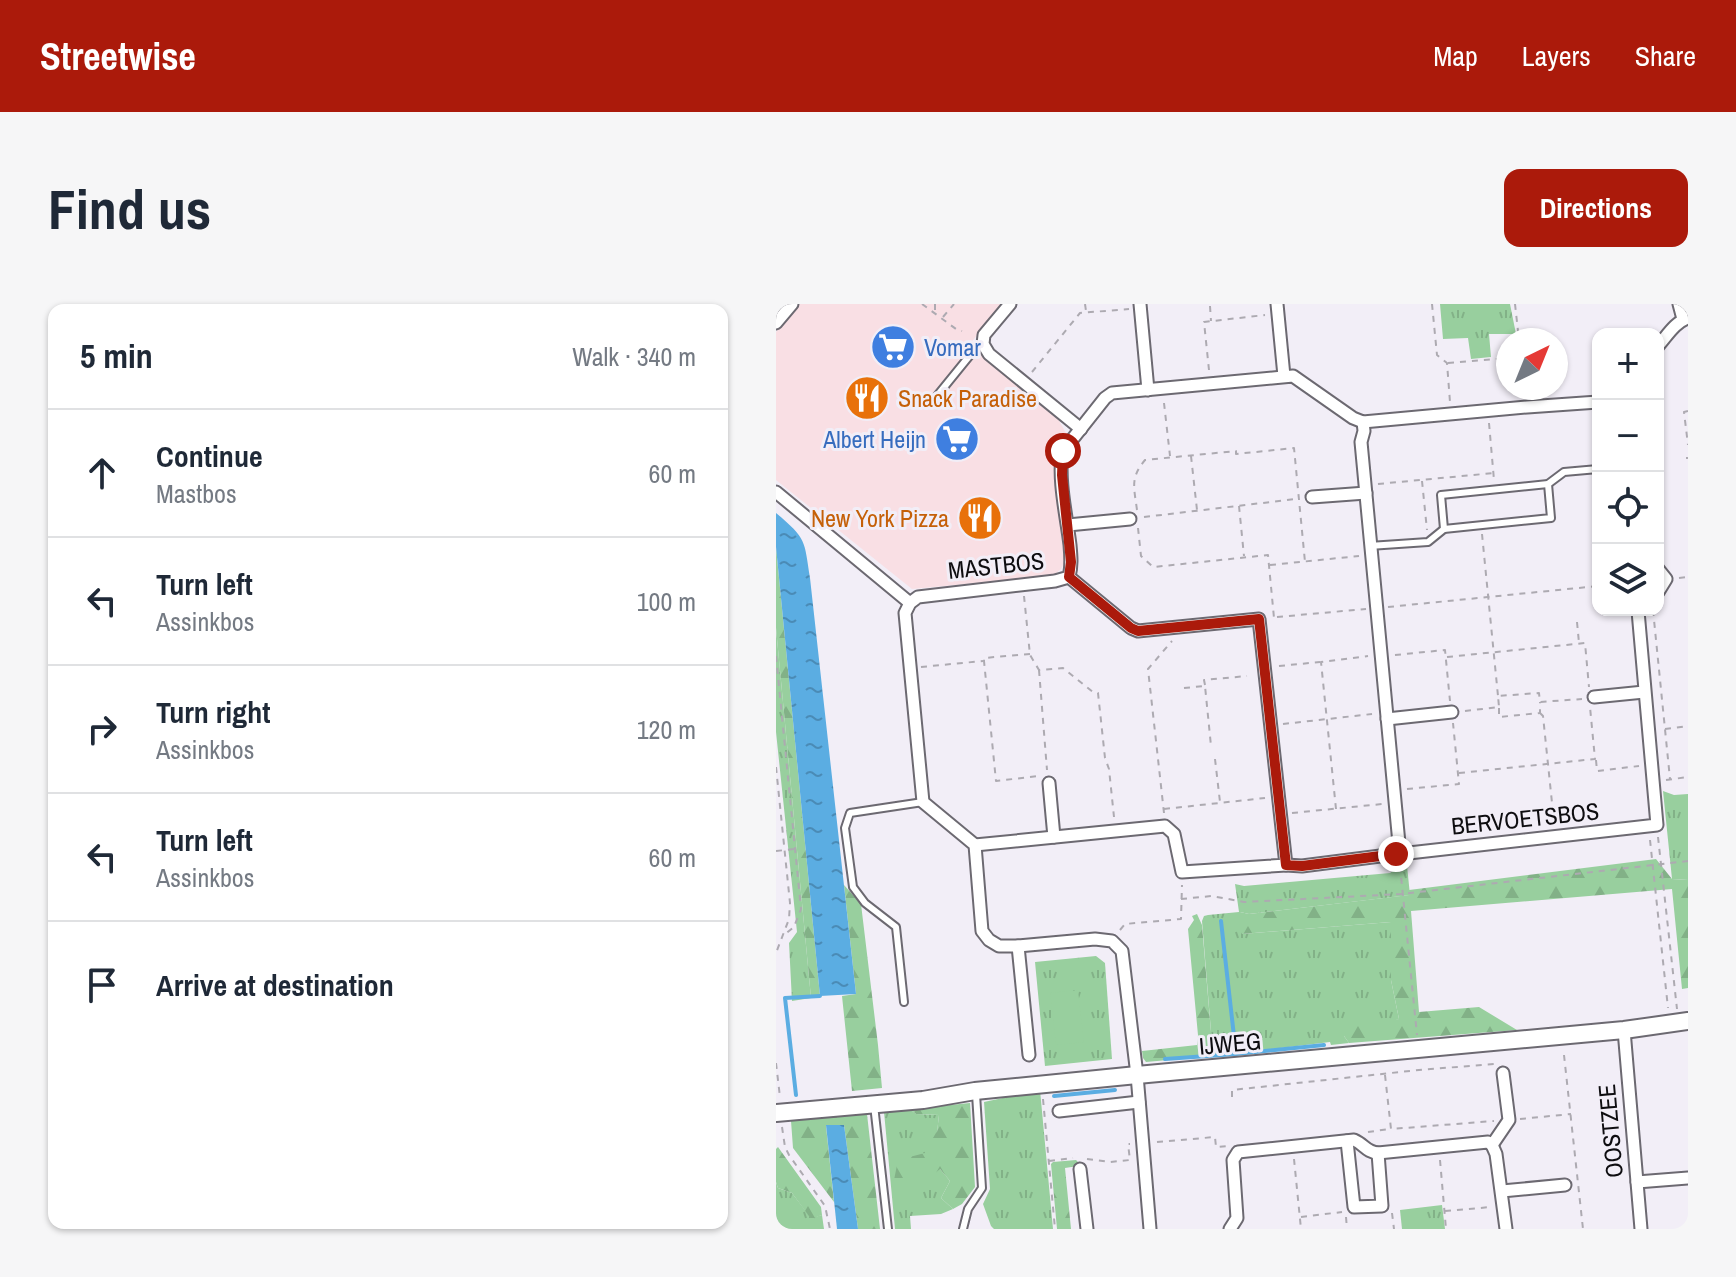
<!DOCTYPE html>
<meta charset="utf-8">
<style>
:root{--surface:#fff;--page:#f6f6f7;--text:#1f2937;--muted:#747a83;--line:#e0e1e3;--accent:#ab1a0b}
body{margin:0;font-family:"Archivo Narrow",sans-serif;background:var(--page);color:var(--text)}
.controls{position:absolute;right:24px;top:24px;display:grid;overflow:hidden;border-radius:16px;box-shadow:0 2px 6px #0004}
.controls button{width:72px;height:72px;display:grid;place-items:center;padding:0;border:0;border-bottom:2px solid var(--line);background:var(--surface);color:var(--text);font:40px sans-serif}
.compass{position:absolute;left:720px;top:24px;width:72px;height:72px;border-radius:50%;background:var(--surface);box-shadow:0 2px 6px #0004;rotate:43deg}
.stop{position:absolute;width:24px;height:24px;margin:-18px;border:6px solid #ab1a0b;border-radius:50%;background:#fff}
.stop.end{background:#ab1a0b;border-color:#fff;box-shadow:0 2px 8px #0008}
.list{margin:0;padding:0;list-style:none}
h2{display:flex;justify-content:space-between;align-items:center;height:104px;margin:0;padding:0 32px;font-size:34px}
h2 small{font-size:26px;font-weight:400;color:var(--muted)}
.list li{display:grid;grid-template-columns:52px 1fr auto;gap:24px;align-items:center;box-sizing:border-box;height:128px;padding:0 32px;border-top:2px solid var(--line)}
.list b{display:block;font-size:30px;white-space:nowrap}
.list p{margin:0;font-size:26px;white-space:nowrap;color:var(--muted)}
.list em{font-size:26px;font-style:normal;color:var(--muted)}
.icon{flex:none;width:44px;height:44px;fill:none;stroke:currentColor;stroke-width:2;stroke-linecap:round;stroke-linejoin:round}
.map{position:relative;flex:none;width:912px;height:925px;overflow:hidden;border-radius:16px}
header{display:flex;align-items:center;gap:48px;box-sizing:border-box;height:112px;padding:0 40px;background:var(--accent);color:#fff}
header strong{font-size:38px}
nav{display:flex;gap:44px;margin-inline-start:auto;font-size:28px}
.intro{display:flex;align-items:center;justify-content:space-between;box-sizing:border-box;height:192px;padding:0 48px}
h1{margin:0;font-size:56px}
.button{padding:20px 36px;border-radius:16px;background:var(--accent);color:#fff;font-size:28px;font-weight:700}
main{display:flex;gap:48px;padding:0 48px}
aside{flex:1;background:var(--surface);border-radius:16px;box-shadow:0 2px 6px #0004}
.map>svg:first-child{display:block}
.commercial{fill:#f9dfe4}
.grass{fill:url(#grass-tufts)}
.forest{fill:url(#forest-firs)}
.pitch{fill:#98cf9e}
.water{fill:url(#water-ripples)}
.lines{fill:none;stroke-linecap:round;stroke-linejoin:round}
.stream{stroke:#5bade2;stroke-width:4}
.lane-casing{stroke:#6c6971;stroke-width:10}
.street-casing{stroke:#6c6971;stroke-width:15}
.secondary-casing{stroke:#6c6971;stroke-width:20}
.path{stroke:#adaab1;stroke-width:2;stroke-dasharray:6 6;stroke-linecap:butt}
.lane{stroke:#fff;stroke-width:6}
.street{stroke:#fff;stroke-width:11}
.secondary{stroke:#fff;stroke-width:16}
.route{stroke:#ab1a0b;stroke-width:10}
.labels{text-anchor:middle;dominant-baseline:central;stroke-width:6;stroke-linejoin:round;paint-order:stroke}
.shop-label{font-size:24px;fill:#366cbe;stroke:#f2eef7;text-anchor:start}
.food-label{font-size:24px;fill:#c56008;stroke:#f2eef7;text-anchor:start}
.street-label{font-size:24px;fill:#0e0d10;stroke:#f2eef7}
</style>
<header>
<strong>Streetwise</strong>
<nav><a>Map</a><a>Layers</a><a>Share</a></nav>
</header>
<div class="intro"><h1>Find us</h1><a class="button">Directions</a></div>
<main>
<aside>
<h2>5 min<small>Walk · 340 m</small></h2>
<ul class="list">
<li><svg class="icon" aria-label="ahead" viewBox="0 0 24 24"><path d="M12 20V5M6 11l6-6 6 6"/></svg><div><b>Continue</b><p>Mastbos</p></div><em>60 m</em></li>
<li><svg class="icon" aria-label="left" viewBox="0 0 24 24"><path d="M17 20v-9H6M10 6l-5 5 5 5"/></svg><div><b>Turn left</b><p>Assinkbos</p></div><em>100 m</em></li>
<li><svg class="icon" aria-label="right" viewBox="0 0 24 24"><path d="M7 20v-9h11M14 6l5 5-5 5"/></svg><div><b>Turn right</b><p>Assinkbos</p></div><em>120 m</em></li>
<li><svg class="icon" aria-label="left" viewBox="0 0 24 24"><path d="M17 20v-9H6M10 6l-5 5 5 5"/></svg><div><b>Turn left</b><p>Assinkbos</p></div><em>60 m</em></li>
<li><svg class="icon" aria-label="arrive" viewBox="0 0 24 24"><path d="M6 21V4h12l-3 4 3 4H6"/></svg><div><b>Arrive at destination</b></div></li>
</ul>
</aside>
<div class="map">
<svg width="912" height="925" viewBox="0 0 912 925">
<defs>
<pattern id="grass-tufts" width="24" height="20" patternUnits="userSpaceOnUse" patternTransform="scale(2)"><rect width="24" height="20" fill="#98cf9e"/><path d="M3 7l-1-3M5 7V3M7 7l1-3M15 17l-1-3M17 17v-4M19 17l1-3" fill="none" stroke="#82b187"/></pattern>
<pattern id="forest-firs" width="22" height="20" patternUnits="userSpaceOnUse" patternTransform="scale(2)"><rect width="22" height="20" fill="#98cf9e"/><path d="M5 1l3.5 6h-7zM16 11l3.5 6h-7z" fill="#82b187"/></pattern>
<pattern id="water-ripples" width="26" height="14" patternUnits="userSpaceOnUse" patternTransform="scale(2)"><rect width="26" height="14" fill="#5bade2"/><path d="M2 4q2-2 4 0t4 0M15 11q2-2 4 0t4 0" fill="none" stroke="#4a8bb6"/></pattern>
</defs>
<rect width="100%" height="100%" fill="#f2eef7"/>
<polygon class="commercial" points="24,0 226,0 194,40 282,115 290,129 281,145 289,257 285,265 277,272 136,285 0,176 0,28"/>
<g class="grass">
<polygon points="664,0 734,0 740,30 713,30 715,53 695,55 692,34 667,35"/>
<polygon points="0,324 35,694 16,697 13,639 21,628 0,428"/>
<polygon points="887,487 898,491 912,490 912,576 896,575"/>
<polygon points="630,552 634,591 473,610 464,608 466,630 615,618 615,676 623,715 568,732 573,739 555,741 554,738 437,752 426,617 428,612 432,611 463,608 459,580 468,582 614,569 618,566 617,553"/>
<polygon points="320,652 329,659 336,755 269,762 259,658"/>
<polygon points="264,786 277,925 218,925 215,922 207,900 214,885 208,798"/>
<polygon points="134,805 140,810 163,811 161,829 164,865 174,877 165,894 177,905 165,910 134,912 135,925 119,925 108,808"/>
<polygon points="0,878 2,884 16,889 35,914 46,911 48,925 0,925"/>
<polygon points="666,901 669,925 626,925 624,906"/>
</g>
<g class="forest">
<polygon points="0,243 44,692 35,694 0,324"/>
<polygon points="880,555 896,575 912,576 912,684 906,685 896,585 635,607 643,708 703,703 741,726 573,739 568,732 570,722 623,715 615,676 615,618 466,630 457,614 464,608 473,610 633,591 633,586"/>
<polygon points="68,581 85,600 102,741 106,784 76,787 66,692 80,690"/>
<polygon points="421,610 426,621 437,752 370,758 367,754 366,747 421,741 422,731 412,625 418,616 416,612"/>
<polygon points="194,799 199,883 186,900 177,905 165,894 174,877 164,865 144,882 118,876 122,856 149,849 147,834 161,828 163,811 140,810 134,805"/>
<polygon points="91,810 104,925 82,925 68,821 50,822 58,898 17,844 15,817"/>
<polygon points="2,843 45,903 46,911 35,915 16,889 2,884 0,878 0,845"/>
<polygon points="300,856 302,858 302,862 289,864 295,925 281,925 275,860 277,858"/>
</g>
<polygon class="pitch" points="302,686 308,738 280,741 274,689"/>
<g class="water">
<path d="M0,209C31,235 28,236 34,274L80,690L44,692L0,243Z"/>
<polygon points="50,821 68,821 82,925 61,925"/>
</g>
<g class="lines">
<g class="stream">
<polyline points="460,750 548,741"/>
<polyline points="389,755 460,750 445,617"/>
<polyline points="20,791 9,694 44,692"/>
<polyline points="278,792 339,786"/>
</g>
<g class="lane-casing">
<g id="lane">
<polyline points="156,98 195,50 207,40"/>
<polyline points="668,225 665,191 772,180 788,168 822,165"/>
<polyline points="593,242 652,238 668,225 775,214 772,180"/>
<polyline points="128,698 120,623 89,599 77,583 69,524 74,509 147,498"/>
<polyline points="98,801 112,925"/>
<polyline points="187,925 192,905 206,884 200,790"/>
</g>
</g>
<g class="street-casing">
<g id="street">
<polyline points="234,0 208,31 207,40 213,50 305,125"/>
<polyline points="364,0 372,86"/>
<polyline points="501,0 508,72"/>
<polyline points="903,0 907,15"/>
<polyline points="0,19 16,0"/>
<path d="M882,42C891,32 899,18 912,14"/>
<polyline points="587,118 588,127 585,138 624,550 881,521 862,307 860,306"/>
<polyline points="0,188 134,299"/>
<polyline points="536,193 590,189"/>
<polyline points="292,221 354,215"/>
<polyline points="882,265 890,275 882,288"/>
<polyline points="818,393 868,388"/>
<polyline points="611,415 676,408"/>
<polyline points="273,479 278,533"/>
<polyline points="199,541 389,522 398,530 406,568 510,561 483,315 362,327 355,324 293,273"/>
<polyline points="510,561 526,562 620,550"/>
<polyline points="242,642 253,751"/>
<polyline points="848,726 865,925"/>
<polyline points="283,807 363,798"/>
<polyline points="571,837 578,903 606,902 602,849"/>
<polyline points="716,841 733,816 727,769"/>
<polyline points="304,865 311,925"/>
<polyline points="861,878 912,874"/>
<polyline points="726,887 789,881"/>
<path d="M374,925L361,771L346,647L336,637L319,635L242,642H223L213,636L206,627L199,541L147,498L129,309L134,299L142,293L279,277L293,273C296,262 295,252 294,241C291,215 281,172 287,147L329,94L336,89L517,72L577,114L587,118L751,103L822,98"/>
<path d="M454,925L461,914L457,856L462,848L578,836C588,840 590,848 602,849L712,838L716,841L720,850L730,925"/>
</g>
</g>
<g class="secondary-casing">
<polyline id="secondary" points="0,809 147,796 199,787 361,771 848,726 912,717"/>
</g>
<g class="path">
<polyline points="146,0 180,25 186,27"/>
<polyline points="159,0 159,8"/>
<polyline points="309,0 310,7"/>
<polyline points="656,0 661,51 671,59 674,98"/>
<polyline points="739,0 743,36"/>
<polyline points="434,2 435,17"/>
<polyline points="167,13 178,0"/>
<polyline points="672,59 732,54"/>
<polyline points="433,66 428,18 489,11"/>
<polyline points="256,68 304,9 353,5"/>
<polyline points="388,99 394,152"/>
<polyline points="912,107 908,108 912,141"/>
<polyline points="713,119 718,176"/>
<polyline points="415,152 421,206"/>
<polyline points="910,154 912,154"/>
<polyline points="646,177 651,226"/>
<polyline points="602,180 718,169"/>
<polyline points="463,202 468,252"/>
<path d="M361,206C358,183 354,174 369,156L460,147V150L518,144L529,258"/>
<polyline points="368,213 520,195"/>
<polyline points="362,224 365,252 377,263 492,251 498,314"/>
<polyline points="706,230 722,392"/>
<polyline points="494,261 583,252"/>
<polyline points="903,274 912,273"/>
<polyline points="248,292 254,351 263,366 287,364 317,388 322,389 329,454 333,465 338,513"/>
<polyline points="612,303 822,282"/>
<polyline points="877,306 894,475"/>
<polyline points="501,313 590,305"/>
<polyline points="801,318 803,339"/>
<polyline points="254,350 208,354 208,357 220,477 263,472"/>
<polyline points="619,351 669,346 674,397"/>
<polyline points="0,352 25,605 18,623 8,631"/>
<polyline points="671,353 809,339 813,383"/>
<polyline points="503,362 544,358"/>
<polyline points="145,363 207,357"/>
<polyline points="263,366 271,466"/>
<polyline points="429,381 428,376 471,372"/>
<polyline points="408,384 429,382 435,442"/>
<polyline points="723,404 723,413 764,409 764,398"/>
<polyline points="689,407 723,403 722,392 763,389 764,398 806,395"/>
<polyline points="764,409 767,412 778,518"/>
<polyline points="507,420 596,410"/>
<polyline points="889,425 912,422"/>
<polyline points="439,455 444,498"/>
<polyline points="820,456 821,467 863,462"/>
<polyline points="0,463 14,599 13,615 0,649"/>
<polyline points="683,469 819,455 814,403"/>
<polyline points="890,476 912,473"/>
<polyline points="631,485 683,480 677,419"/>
<polyline points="388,505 489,494"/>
<polyline points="560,505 545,358 592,352"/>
<polyline points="388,509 372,365 396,337"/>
<polyline points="516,509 606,500"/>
<polyline points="882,533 901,705"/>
<polyline points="874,536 892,704"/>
<polyline points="0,547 19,545"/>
<polyline points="624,562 641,731"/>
<polyline points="405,595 436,592 468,598 625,590 912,557"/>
<polyline points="344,626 349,620 405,615 406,581"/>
<polyline points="788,751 807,925"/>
<polyline points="0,759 4,793"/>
<polyline points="609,771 615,825 718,817"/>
<polyline points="456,793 456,786 643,766 718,760"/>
<polyline points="267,795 279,925"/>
<polyline points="744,815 795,810"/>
<polyline points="6,823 9,843 13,851 49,902 54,925"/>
<polyline points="592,828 613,825"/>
<polyline points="381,838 439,833 440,843 452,842"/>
<polyline points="311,855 334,858 354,856 352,840 354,840"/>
<polyline points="518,855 525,925"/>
<polyline points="664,856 670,925"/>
<polyline points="273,857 297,854"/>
<polyline points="669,907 715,903"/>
<polyline points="616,909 618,925"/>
<polyline points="525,913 566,908"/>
<polyline points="570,913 571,925"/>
</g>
<use href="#lane" class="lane"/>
<use href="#street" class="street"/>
<use href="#secondary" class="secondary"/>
</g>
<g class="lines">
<polyline class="route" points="287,147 286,171 295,258 293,273 355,324 362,327 483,315 510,561 526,562 620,550"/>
</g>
<defs>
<g id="supermarket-disc" transform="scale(2.3)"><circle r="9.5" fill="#3f7fe0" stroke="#f2eef7"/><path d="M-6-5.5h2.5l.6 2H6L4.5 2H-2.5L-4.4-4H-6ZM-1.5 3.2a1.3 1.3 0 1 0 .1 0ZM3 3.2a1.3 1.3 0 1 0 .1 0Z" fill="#fff"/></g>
<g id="restaurant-disc" transform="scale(2.3)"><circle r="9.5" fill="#e8710a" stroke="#f2eef7"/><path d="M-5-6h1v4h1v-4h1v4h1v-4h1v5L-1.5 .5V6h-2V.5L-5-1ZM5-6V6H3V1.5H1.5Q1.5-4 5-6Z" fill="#fff"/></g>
</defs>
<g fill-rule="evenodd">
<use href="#supermarket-disc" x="117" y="43"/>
<use href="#restaurant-disc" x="91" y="94"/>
<use href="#supermarket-disc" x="181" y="135"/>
<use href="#restaurant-disc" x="204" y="214"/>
</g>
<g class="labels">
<g class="shop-label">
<text x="148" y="43">Vomar</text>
<text x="150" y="135" text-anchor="end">Albert Heijn</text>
</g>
<g class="food-label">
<text x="122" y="94">Snack Paradise</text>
<text x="173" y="214" text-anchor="end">New York Pizza</text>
</g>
<g class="street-label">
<text transform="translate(220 261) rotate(-6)">MASTBOS</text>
<text transform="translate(749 514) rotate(-6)">BERVOETSBOS</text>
<text transform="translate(454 739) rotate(-5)">IJWEG</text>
<text transform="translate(834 827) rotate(-95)">OOSTZEE</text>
</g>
</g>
</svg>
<div class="controls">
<button>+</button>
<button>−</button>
<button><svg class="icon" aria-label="locate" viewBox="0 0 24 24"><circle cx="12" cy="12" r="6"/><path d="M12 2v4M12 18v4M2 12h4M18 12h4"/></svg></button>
<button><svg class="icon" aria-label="layers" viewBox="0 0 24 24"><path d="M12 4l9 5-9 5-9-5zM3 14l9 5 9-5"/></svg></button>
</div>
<svg class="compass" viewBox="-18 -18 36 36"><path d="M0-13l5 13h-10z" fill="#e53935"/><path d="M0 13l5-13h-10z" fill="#747a83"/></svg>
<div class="stop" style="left:287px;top:147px"></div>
<div class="stop end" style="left:620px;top:550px"></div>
</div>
</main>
